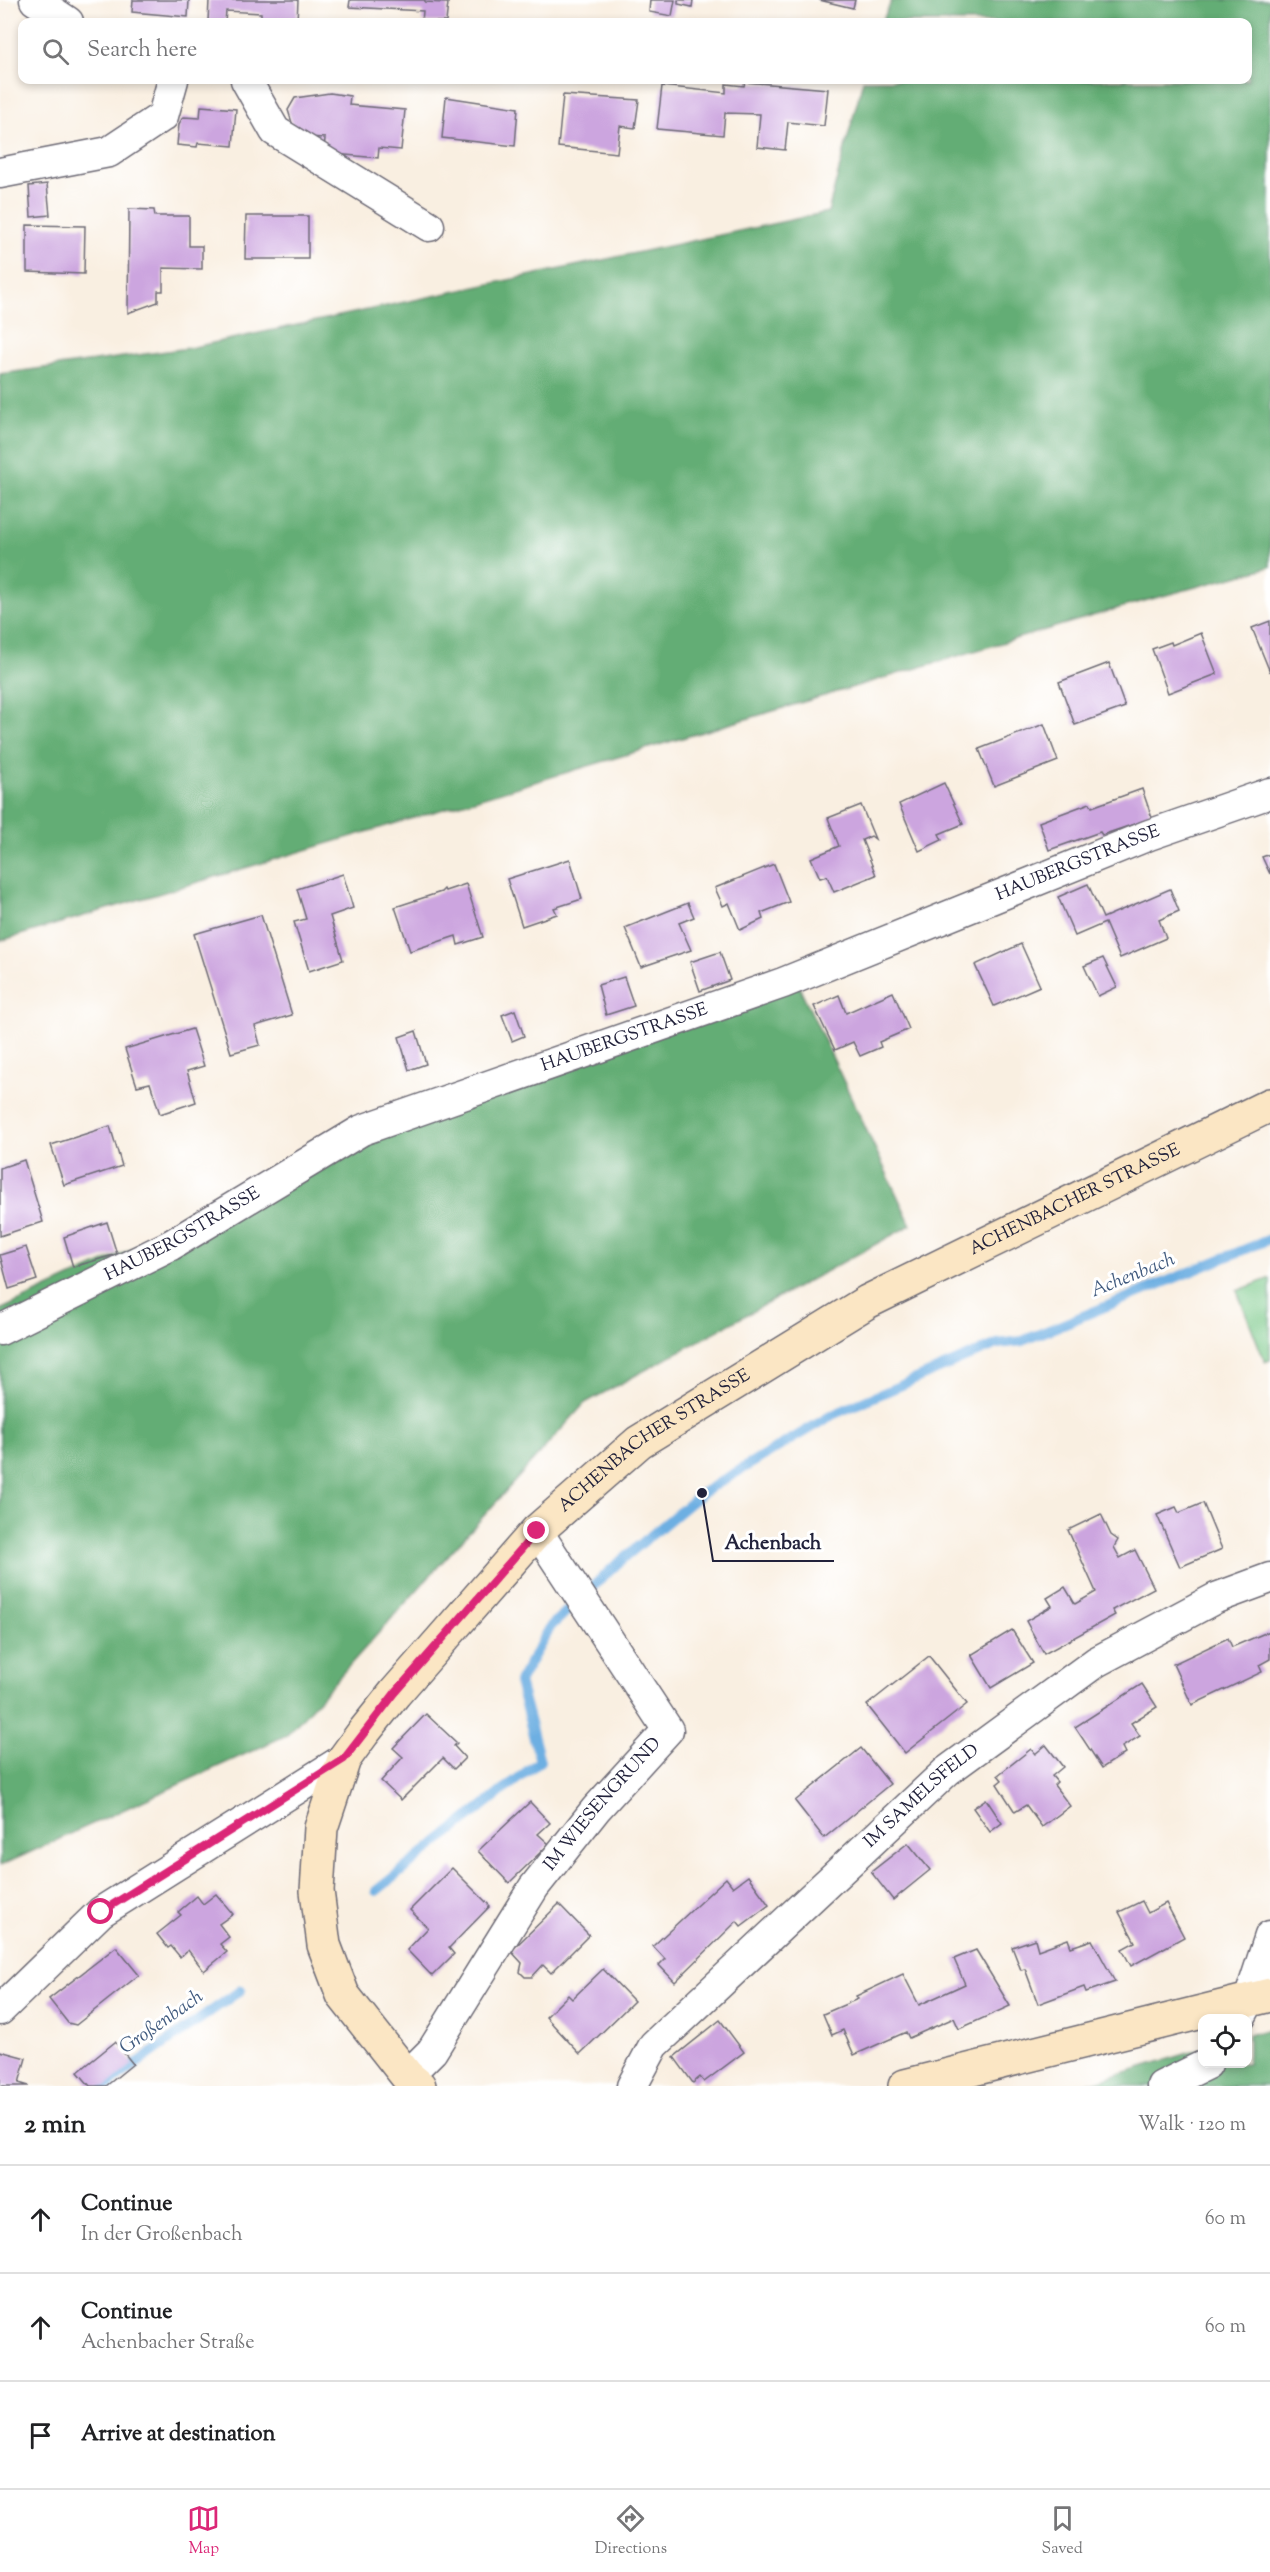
<!DOCTYPE html>
<meta charset="utf-8">
<style>
:root{--surface:#fff;--page:#f2f2f2;--text:#202124;--muted:#757577;--line:#e0e0e0;--accent:#db2777}
body{margin:0;font-family:"Sorts Mill Goudy",serif;background:var(--page);color:var(--text)}
.controls{position:absolute;right:18px;bottom:18px;display:grid;overflow:hidden;border-radius:12px;box-shadow:0 3px 9px #0003}
.controls button{width:54px;height:54px;display:grid;place-items:center;padding:0;border:0;border-bottom:2px solid var(--line);background:var(--surface);color:var(--text);font:30px sans-serif}
.stop{position:absolute;width:18px;height:18px;margin:-14px;border:4px solid #db2777;border-radius:50%;background:#fff}
.stop.end{background:#db2777;border-color:#fff;box-shadow:0 2px 6px #0008}
.list{margin:0;padding:0;list-style:none}
h2{display:flex;justify-content:space-between;align-items:center;height:78px;margin:0;padding:0 24px;font-size:26px}
h2 small{font-size:20px;font-weight:400;color:var(--muted)}
.list li{display:grid;grid-template-columns:39px 1fr auto;gap:18px;align-items:center;box-sizing:border-box;height:108px;padding:0 24px;border-top:2px solid var(--line)}
.list b{display:block;font-size:22px;white-space:nowrap}
.list p{margin:0;font-size:20px;white-space:nowrap;color:var(--muted)}
.list em{font-size:20px;font-style:normal;color:var(--muted)}
.icon{flex:none;width:33px;height:33px;fill:none;stroke:currentColor;stroke-width:2;stroke-linecap:round;stroke-linejoin:round}
.map{position:relative;flex:none;width:1270px;height:2086px;overflow:hidden}
.search{position:absolute;background:var(--surface);box-shadow:0 3px 9px #0003;left:18px;right:18px;top:18px;height:66px;display:flex;align-items:center;gap:15px;box-sizing:border-box;padding:0 21px;border-radius:12px;color:var(--muted);font-size:22px}
.sheet{height:402px;background:var(--surface)}
nav{display:flex;justify-content:space-around;align-items:center;box-sizing:border-box;height:84px;border-top:2px solid var(--line);background:var(--surface);font-size:16px;color:var(--muted)}
nav a{display:grid;justify-items:center;gap:3px}
nav .on{color:var(--accent)}
.map>svg:first-child{display:block}
.green{fill:#7ac989;stroke:#4e7662;stroke-width:1.5}
.forest{fill:#63ad75;stroke:#426858;stroke-width:1.5}
.lines{fill:none;stroke-linecap:round;stroke-linejoin:round}
.stream{stroke:#6dafe2;stroke-width:10}
.building{fill:#cca5df}
.minor-casing{stroke:#6d6a75;stroke-width:33}
.secondary-casing{stroke:#6d6a75;stroke-width:36}
.minor{stroke:#fff;stroke-width:30}
.secondary{stroke:#fbe6c4;stroke-width:33}
.route{stroke:#db2777;stroke-width:8}
.labels{text-anchor:middle;dominant-baseline:central;stroke-width:6;stroke-linejoin:round;paint-order:stroke}
.street-label{font-size:18px;fill:#22223b;stroke:#fff}
.water-label{font-size:20px;font-style:italic;fill:#405a7e;stroke:#fff}
.leader{fill:none;stroke:#22223b;stroke-width:2}
.callout-dot{fill:#22223b;stroke:#fff;stroke-width:2}
.callout-label{font-size:20px;text-anchor:middle;font-weight:bold;fill:#22223b;stroke:#fff;stroke-width:6;stroke-linejoin:round;paint-order:stroke}
</style>
<div class="map">
<svg width="1270" height="2086" viewBox="0 0 1270 2086">
<rect width="100%" height="100%" fill="#fff"/>
<filter id="ink" filterUnits="userSpaceOnUse"><feTurbulence type="fractalNoise" baseFrequency=".0167" numOctaves="2"/><feDisplacementMap in="SourceGraphic" scale="12" xChannelSelector="R" yChannelSelector="G"/><feConvolveMatrix kernelMatrix="1 2 1 2 8 2 1 2 1" color-interpolation-filters="sRGB"/></filter>
<filter id="wash" filterUnits="userSpaceOnUse"><feTurbulence type="fractalNoise" baseFrequency=".008" numOctaves="4" result="noise"/><feDisplacementMap in="SourceGraphic" scale="24" xChannelSelector="R" yChannelSelector="G"/><feGaussianBlur stdDeviation="1.35" result="paint"/><feColorMatrix in="noise" values="0 0 0 0 0 0 0 0 0 0 0 0 0 0 0 0 0 1.4 0 .05"/><feComposite in="paint" operator="in"/></filter>
<g filter="url(#wash)">
<rect width="100%" height="100%" fill="#f9efe1"/>
<polygon class="green" points="1270,1278 1270,1360 1265,1362 1237,1291"/>
<g class="forest">
<polygon points="892,0 1270,0 1270,567 1126,606 0,941 0,374 189,348 828,212 863,80 1248,80 1248,22 882,22"/>
<polygon points="799,986 911,1225 585,1403 287,1735 0,1866 0,1310 167,1233 395,1109"/>
<polygon points="1270,2029 1270,2086 1079,2086 1202,2049 1202,2064 1248,2064 1248,2035"/>
</g>
<g class="lines">
<g class="stream">
<polyline points="376,1891 540,1761 519,1682 551,1626 618,1563 702,1493 832,1415 997,1344 1022,1341 1270,1239"/>
<polyline points="105,2086 241,1990"/>
</g>
</g>
<g id="blocks">
<g class="building">
<polygon points="133,0 189,0 188,17 132,12"/>
<polygon points="209,0 298,0 297,22 261,22 261,13 226,11 225,22 208,22"/>
<polygon points="350,0 425,0 425,2 448,3 446,22 422,22 423,11 349,7"/>
<polygon points="650,0 675,0 672,16 649,12"/>
<polygon points="678,0 693,0 692,7 678,4"/>
<polygon points="819,0 855,0 853,8"/>
<polygon points="745,82 828,89 824,126 788,122 785,150 757,147 760,114 725,113 723,135 657,129 662,86 726,93 726,84 744,86"/>
<polygon points="330,93 350,96 349,105 405,110 401,150 379,148 378,158 324,153 325,138 306,137 293,126 288,110 295,98"/>
<polygon points="563,95 639,100 635,128 620,126 617,153 558,147"/>
<polygon points="446,97 518,108 515,146 442,138"/>
<polygon points="201,106 236,109 233,146 198,143 197,147 177,145 179,124 183,117 200,118"/>
<polygon points="47,184 50,215 31,217 29,186"/>
<polygon points="129,209 154,210 155,216 189,216 189,246 202,246 202,269 163,268 163,291 158,291 158,302 128,313"/>
<polygon points="246,216 308,216 308,259 245,259"/>
<polygon points="27,225 85,226 84,274 27,272"/>
<polygon points="1270,621 1270,672 1252,628"/>
<polygon points="1201,633 1217,674 1168,693 1152,649 1171,642 1172,645"/>
<polygon points="1109,663 1125,707 1075,725 1059,682"/>
<polygon points="1044,724 1058,761 994,786 979,749"/>
<polygon points="944,783 963,824 939,834 942,840 919,851 899,804"/>
<polygon points="1142,789 1152,818 1102,835 1100,832 1049,850 1039,822 1090,803 1092,807"/>
<polygon points="861,805 875,839 871,836 862,840 876,875 834,892 827,876 820,878 811,858 839,846 828,818"/>
<polygon points="1270,854 1270,874 1262,857"/>
<polygon points="570,859 582,899 554,908 557,914 522,926 507,879"/>
<polygon points="774,864 789,902 761,913 763,919 740,930 729,903 723,906 715,888"/>
<polygon points="343,874 353,908 330,916 343,960 309,971 294,922 306,919 297,889"/>
<polygon points="466,884 483,937 458,945 456,936 410,951 395,907 441,892 444,889 445,891"/>
<polygon points="1088,884 1103,918 1170,889 1179,911 1159,920 1166,938 1120,958 1105,923 1075,936 1058,897"/>
<polygon points="688,903 694,917 679,923 691,950 641,967 625,928"/>
<polygon points="261,915 292,1015 255,1026 260,1045 231,1053 194,934"/>
<polygon points="1021,944 1040,986 994,1006 975,965"/>
<polygon points="720,952 730,980 700,991 690,962"/>
<polygon points="1103,958 1117,987 1098,996 1084,966"/>
<polygon points="624,977 634,1006 606,1015 598,985"/>
<polygon points="893,992 909,1029 879,1042 881,1047 860,1056 853,1042 835,1050 814,1006 839,995 846,1013"/>
<polygon points="515,1010 524,1036 512,1041 502,1015"/>
<polygon points="192,1029 204,1066 187,1071 196,1102 160,1114 150,1083 137,1086 125,1049"/>
<polygon points="416,1031 426,1064 409,1070 399,1037"/>
<polygon points="110,1126 122,1166 64,1185 51,1145"/>
<polygon points="24,1160 43,1222 0,1236 0,1168"/>
<polygon points="107,1222 117,1254 73,1267 64,1237"/>
<polygon points="26,1247 37,1280 9,1289 0,1255"/>
<polygon points="1203,1503 1222,1549 1180,1567 1157,1515 1176,1507 1179,1513"/>
<polygon points="1101,1514 1111,1535 1118,1540 1114,1547 1120,1558 1135,1550 1154,1588 1112,1610 1115,1615 1044,1654 1026,1621 1052,1606 1047,1598 1065,1587 1075,1604 1096,1592 1068,1530"/>
<polygon points="1012,1630 1033,1663 991,1688 971,1655"/>
<polygon points="1270,1631 1270,1659 1259,1665 1262,1672 1192,1705 1173,1664 1228,1638 1232,1647"/>
<polygon points="929,1656 967,1704 905,1753 867,1705"/>
<polygon points="1142,1684 1157,1707 1131,1723 1140,1736 1122,1747 1125,1753 1102,1768 1075,1727"/>
<polygon points="426,1714 457,1743 454,1746 465,1758 454,1769 443,1758 401,1800 381,1781 403,1757 393,1748"/>
<polygon points="1046,1745 1063,1767 1052,1776 1057,1782 1054,1785 1070,1806 1042,1827 1026,1805 1015,1812 997,1784 1002,1780 998,1775 1031,1749 1035,1754"/>
<polygon points="861,1748 890,1784 824,1838 795,1801"/>
<polygon points="986,1799 1002,1823 990,1832 973,1808"/>
<polygon points="530,1802 550,1823 538,1834 549,1844 509,1883 478,1851"/>
<polygon points="908,1843 930,1870 893,1900 871,1872"/>
<polygon points="452,1868 490,1906 449,1948 454,1954 432,1976 407,1950 428,1928 410,1910"/>
<polygon points="748,1876 769,1905 741,1926 737,1921 675,1982 659,1965 665,1959 653,1946 726,1878 733,1887"/>
<polygon points="216,1894 233,1914 219,1924 229,1937 220,1944 227,1952 204,1971 188,1950 180,1957 171,1946 168,1948 157,1934 181,1915 178,1912 197,1896 203,1904"/>
<polygon points="1142,1901 1148,1913 1166,1903 1184,1937 1131,1966 1122,1949 1135,1942 1119,1912"/>
<polygon points="559,1904 589,1935 551,1973 543,1965 532,1977 525,1977 520,1972 522,1963 511,1951"/>
<polygon points="1035,1939 1038,1950 1068,1939 1071,1947 1092,1940 1115,1982 1086,1992 1084,1987 1038,2004 1025,1969 1021,1970 1012,1947"/>
<polygon points="116,1947 139,1975 76,2025 68,2023 49,1999"/>
<polygon points="976,1950 1010,2006 959,2029 954,2018 909,2038 906,2032 854,2055 843,2030 832,2035 823,2014 858,1999 856,1996 903,1974 919,2005 965,1984 954,1959"/>
<polygon points="603,1969 634,2001 580,2054 546,2017 568,1995 572,1999"/>
<polygon points="720,2020 744,2052 704,2082 700,2077 693,2083 674,2057"/>
<polygon points="115,2042 133,2064 106,2086 90,2086 78,2072"/>
<polygon points="0,2051 26,2058 19,2083 29,2086 0,2086"/>
</g>
</g>
</g>
<g filter="url(#ink)">
<use href="#blocks" fill-opacity="0" stroke="#6d6a75" stroke-width="1.5"/>
<g class="lines">
<g class="minor-casing">
<g id="minor">
<polyline points="35,0 68,22"/>
<polyline points="246,80 275,131 429,226"/>
<polyline points="0,173 109,152 163,116 173,80"/>
<path id="s1" d="M0,1330L171,1245L362,1130L783,983L1149,835L1270,793"/>
<polyline points="0,2010 101,1912 344,1759"/>
<polyline points="1240,2018 1248,2003 1270,1936"/>
<path id="s2" d="M407,2076L432,2051L534,1887L596,1809L668,1730L537,1531"/>
<path id="s3" d="M632,2086L654,2045L947,1771L1096,1662L1216,1598L1270,1578"/>
<polyline points="1162,2086 1207,2064"/>
</g>
</g>
<g class="secondary-casing">
<g id="secondary">
<path id="s4" d="M419,2086L407,2076L343,1995L324,1945L317,1891L321,1828L344,1759L363,1733L395,1693L537,1531L639,1442L867,1302L1270,1105"/>
<polyline points="905,2086 1270,1995"/>
</g>
</g>
<use href="#minor" class="minor"/>
<use href="#secondary" class="secondary"/>
</g>
</g>
<g class="lines" filter="url(#ink)">
<polyline class="route" points="101,1912 344,1759 395,1693 537,1531"/>
</g>
<g class="labels">
<g class="street-label">
<text stroke="none"><textPath href="#s1" startOffset="1178">HAUBERGSTRASSE</textPath></text>
<text stroke="none"><textPath href="#s1" startOffset="692">HAUBERGSTRASSE</textPath></text>
<text stroke="none"><textPath href="#s4" startOffset="1296">ACHENBACHER STRASSE</textPath></text>
<text stroke="none"><textPath href="#s1" startOffset="206">HAUBERGSTRASSE</textPath></text>
<text stroke="none"><textPath href="#s4" startOffset="810">ACHENBACHER STRASSE</textPath></text>
<text stroke="none"><textPath href="#s3" startOffset="412">IM SAMELSFELD</textPath></text>
<text stroke="none"><textPath href="#s2" startOffset="336">IM WIESENGRUND</textPath></text>
</g>
<g class="water-label">
<text transform="translate(1133 1276) rotate(-22)">Achenbach</text>
<text transform="translate(162 2023) rotate(-35)">Großenbach</text>
</g>
</g>
<path class="leader" d="M702 1493L713 1561H834"/>
<circle class="callout-dot" cx="702" cy="1493" r="6"/>
<g class="callout-label">
<text x="773" y="1549">Achenbach</text>
</g>
</svg>
<div class="controls">
<button><svg class="icon" aria-label="locate" viewBox="0 0 24 24"><circle cx="12" cy="12" r="6"/><path d="M12 2v4M12 18v4M2 12h4M18 12h4"/></svg></button>
</div>
<div class="stop" style="left:101px;top:1912px"></div>
<div class="stop end" style="left:537px;top:1531px"></div>
<div class="search"><svg class="icon" aria-label="search" viewBox="0 0 24 24"><circle cx="10" cy="10" r="6"/><path d="M15 15l6 6"/></svg>Search here</div>
</div>
<section class="sheet">
<h2>2 min<small>Walk · 120 m</small></h2>
<ul class="list">
<li><svg class="icon" aria-label="ahead" viewBox="0 0 24 24"><path d="M12 20V5M6 11l6-6 6 6"/></svg><div><b>Continue</b><p>In der Großenbach</p></div><em>60 m</em></li>
<li><svg class="icon" aria-label="ahead" viewBox="0 0 24 24"><path d="M12 20V5M6 11l6-6 6 6"/></svg><div><b>Continue</b><p>Achenbacher Straße</p></div><em>60 m</em></li>
<li><svg class="icon" aria-label="arrive" viewBox="0 0 24 24"><path d="M6 21V4h12l-3 4 3 4H6"/></svg><div><b>Arrive at destination</b></div></li>
</ul>
</section>
<nav>
<a class="on"><svg class="icon" aria-label="map" viewBox="0 0 24 24"><path d="M3 6l6-2 6 2 6-2v14l-6 2-6-2-6 2zM9 4v14M15 6v14"/></svg>Map</a>
<a><svg class="icon" aria-label="directions" viewBox="0 0 24 24"><path d="M12 3l9 9-9 9-9-9zM9 14v-3h6M13 9l2 2-2 2"/></svg>Directions</a>
<a><svg class="icon" aria-label="saved" viewBox="0 0 24 24"><path d="M7 4h10v16l-5-4-5 4z"/></svg>Saved</a>
</nav>
